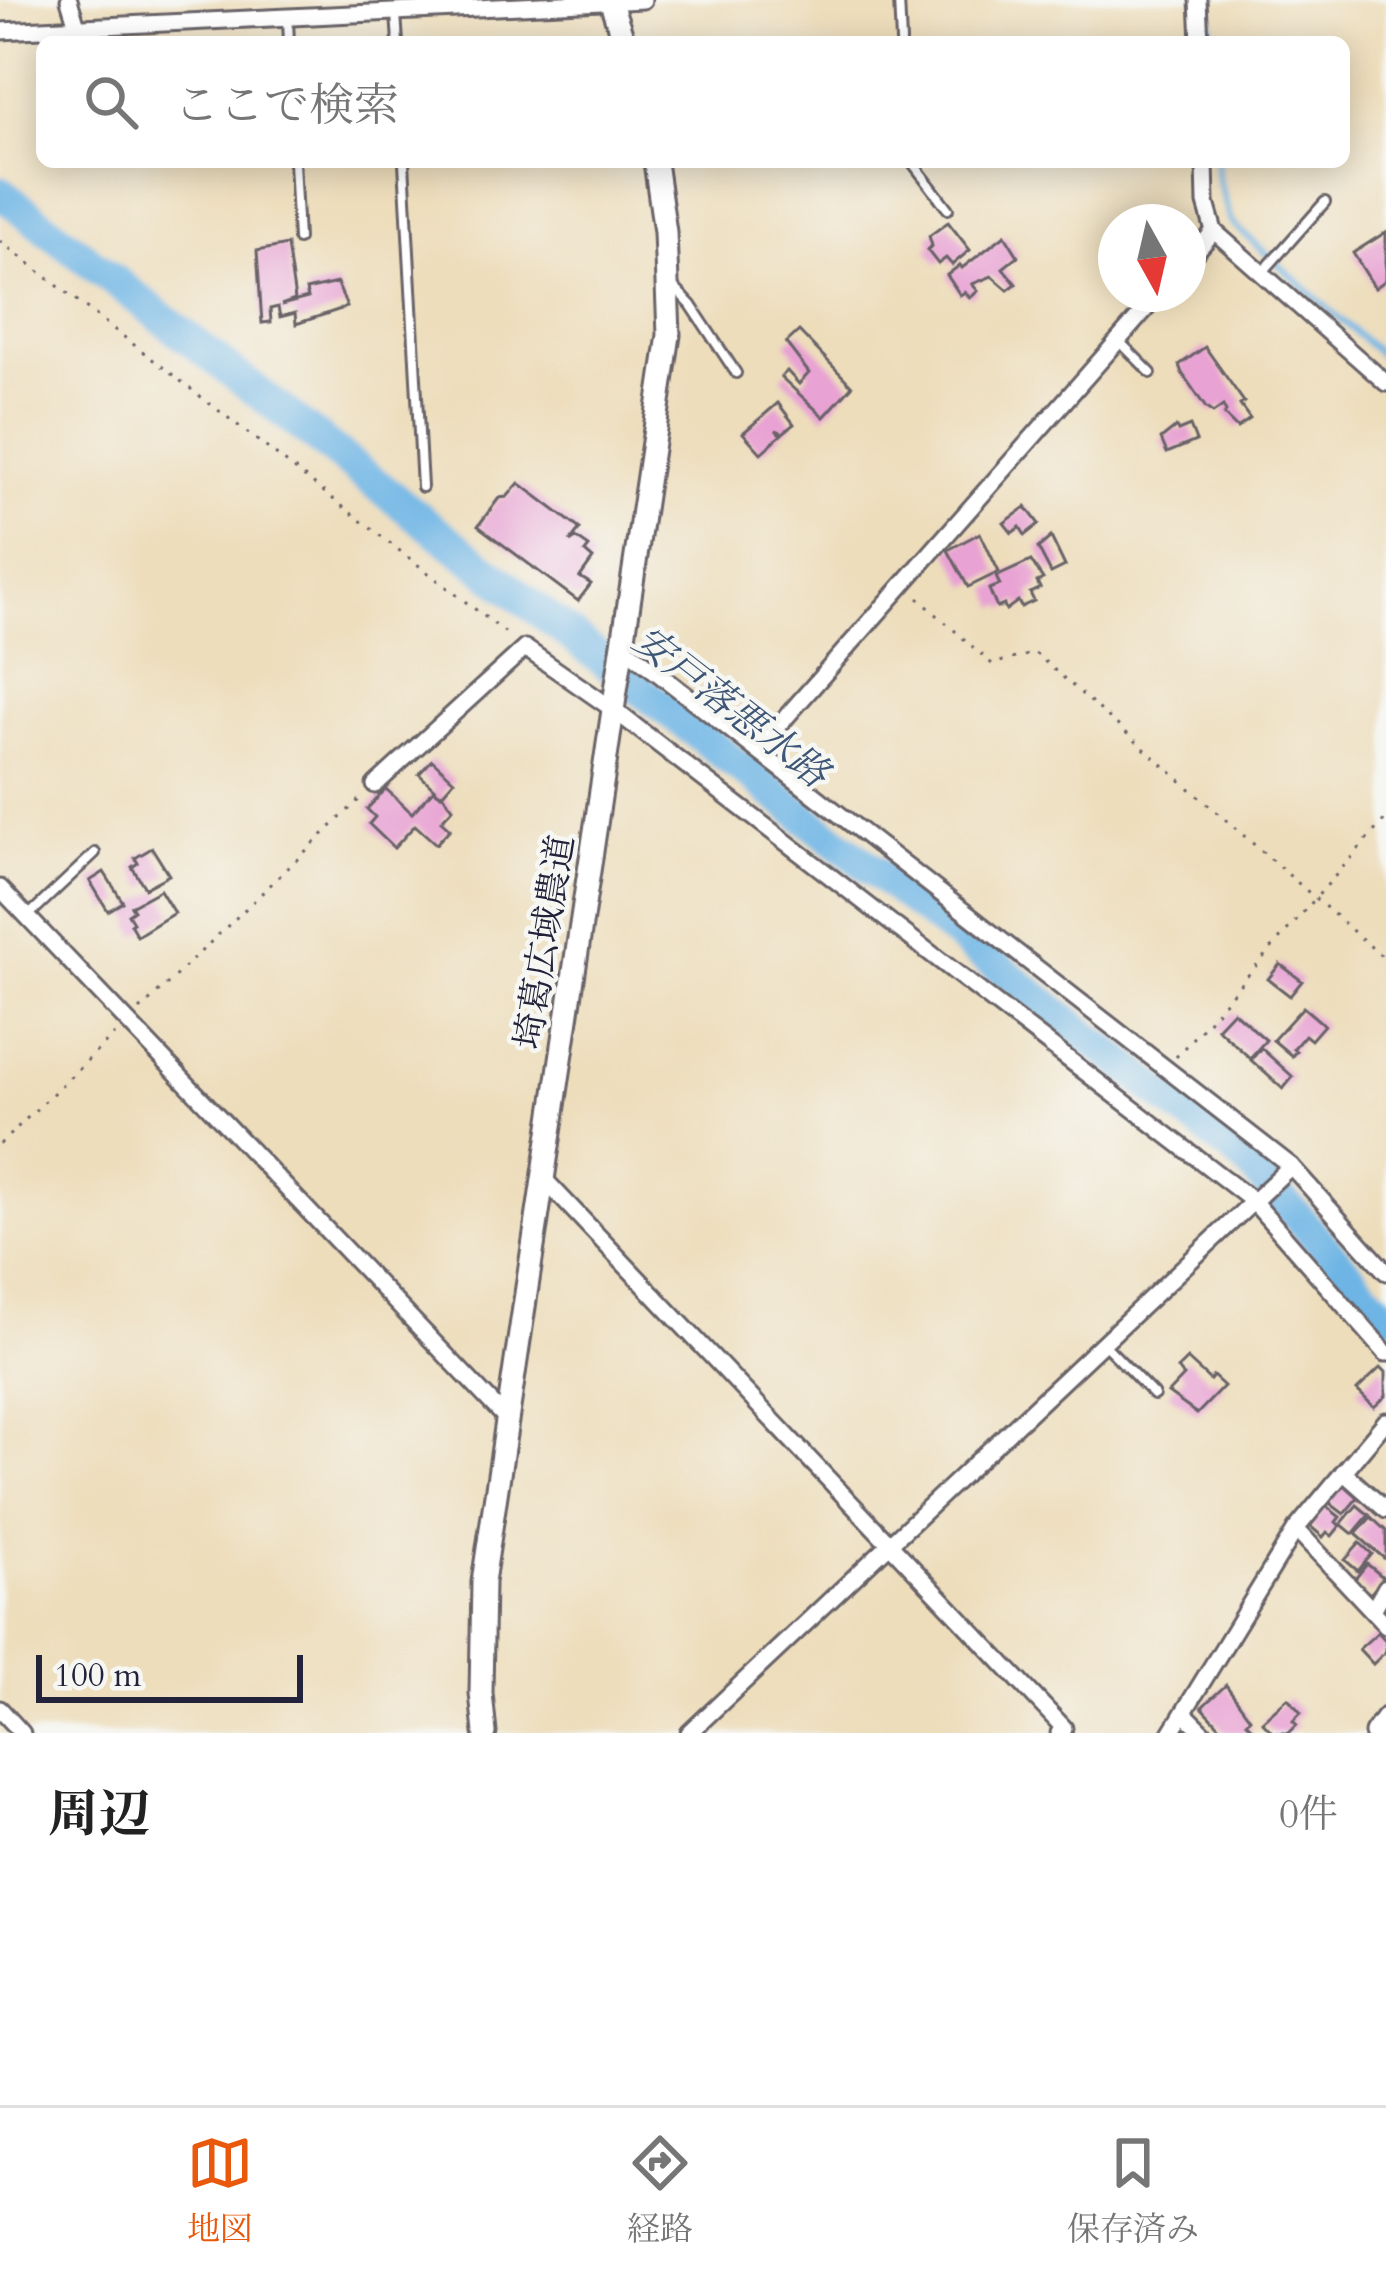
<!DOCTYPE html>
<html lang="ja">
<meta charset="utf-8">
<style>
:root{--surface:#fff;--page:#f2f2f2;--text:#222;--muted:#767676;--line:#e0e0e0;--accent:#ea580c}
body{margin:0;font-family:Cardo,"Noto Serif JP",serif;background:var(--page);color:var(--text)}
.compass{position:absolute;left:1098px;top:204px;width:108px;height:108px;border-radius:50%;background:var(--surface);box-shadow:0 6px 30px #0003;rotate:172deg}
.scale{position:absolute;left:36px;bottom:30px;width:267px;box-sizing:border-box;padding-left:12px;border:6px solid #22223b;border-top:0;font-size:33px;line-height:42px;white-space:nowrap;color:#22223b;-webkit-text-stroke:9px #f6f6f2;paint-order:stroke}
.list{margin:0;padding:0;list-style:none}
h2{display:flex;justify-content:space-between;align-items:center;height:156px;margin:0;padding:0 48px;font-size:51px}
h2 small{font-size:39px;font-weight:400;color:var(--muted)}
.icon{flex:none;width:66px;height:66px;fill:none;stroke:currentColor;stroke-width:2;stroke-linecap:round;stroke-linejoin:round}
.map{position:relative;flex:none;width:1386px;height:1733px;overflow:hidden}
.search{position:absolute;background:var(--surface);box-shadow:0 6px 30px #0003;left:36px;right:36px;top:36px;height:132px;display:flex;align-items:center;gap:30px;box-sizing:border-box;padding:0 42px;border-radius:18px;color:var(--muted);font-size:45px}
.sheet{height:372px;background:var(--surface)}
nav{display:flex;justify-content:space-around;align-items:center;box-sizing:border-box;height:168px;border-top:3px solid var(--line);background:var(--surface);font-size:33px;color:var(--muted)}
nav a{display:grid;justify-items:center;gap:6px}
nav .on{color:var(--accent)}
.map>svg:first-child{display:block}
.lines{fill:none;stroke-linecap:round;stroke-linejoin:round}
.stream{stroke:#6eb5e5;stroke-width:6}
.river{stroke:#6eb5e5;stroke-width:33}
.building{fill:#e8a2d3}
.lane-casing{stroke:#696368;stroke-width:14}
.street-casing{stroke:#696368;stroke-width:21}
.secondary-casing{stroke:#696368;stroke-width:27}
.path{stroke:#696368;stroke-width:3;stroke-dasharray:3 9;stroke-linecap:butt}
.lane{stroke:#fff;stroke-width:8}
.street{stroke:#fff;stroke-width:15}
.secondary{stroke:#fff;stroke-width:21}
.labels{text-anchor:middle;dominant-baseline:central;stroke-width:9;stroke-linejoin:round;paint-order:stroke}
.street-label{font-size:36px;fill:#22223b;stroke:#f6f6f2}
.water-label{font-size:39px;font-style:italic;fill:#3d5576;stroke:#f6f6f2}
</style>
<div class="map">
<svg width="1386" height="1733" viewBox="0 0 1386 1733">
<rect width="100%" height="100%" fill="#f6f6f2"/>
<filter id="ink" filterUnits="userSpaceOnUse"><feTurbulence type="fractalNoise" baseFrequency=".00833" numOctaves="2"/><feDisplacementMap in="SourceGraphic" scale="24" xChannelSelector="R" yChannelSelector="G"/><feConvolveMatrix kernelMatrix="1 2 1 2 8 2 1 2 1" color-interpolation-filters="sRGB"/></filter>
<filter id="wash" filterUnits="userSpaceOnUse"><feTurbulence type="fractalNoise" baseFrequency=".004" numOctaves="4" result="noise"/><feDisplacementMap in="SourceGraphic" scale="48" xChannelSelector="R" yChannelSelector="G"/><feGaussianBlur stdDeviation="2.7" result="paint"/><feColorMatrix in="noise" values="0 0 0 0 0 0 0 0 0 0 0 0 0 0 0 0 0 1.4 0 .05"/><feComposite in="paint" operator="in"/></filter>
<g filter="url(#wash)">
<rect width="100%" height="100%" fill="#edddbb"/>
<g class="lines">
<g class="stream">
<polyline points="1210,0 1212,42"/>
<polyline points="1217,162 1218,178 1231,222 1386,360"/>
</g>
<polyline class="river" points="0,192 1246,1160 1386,1316"/>
</g>
<g id="blocks">
<g class="building">
<polygon points="948,222 970,250 952,265 946,258 938,264 927,250 932,246 929,236"/>
<polygon points="1386,232 1386,280 1375,288 1353,253"/>
<polygon points="1005,235 1018,256 1003,268 1016,284 1008,290 992,276 972,284 978,291 970,298 965,292 960,295 947,275 960,265 962,268"/>
<polygon points="287,245 295,300 281,305 308,298 306,290 337,283 347,307 296,324 295,313 280,317 278,307 270,309 271,322 262,323 257,251"/>
<polygon points="799,331 852,386 824,417 781,377 787,371 799,384 809,373 786,343"/>
<polygon points="1205,347 1244,402 1240,405 1250,419 1237,428 1224,415 1226,412 1223,406 1213,413 1206,408 1182,373 1179,365"/>
<polygon points="778,403 794,424 783,433 776,430 781,435 761,453 743,433"/>
<polygon points="1190,426 1196,441 1167,453 1161,439 1176,427 1178,431"/>
<polygon points="519,483 580,529 570,542 576,538 589,547 585,552 593,559 580,577 591,584 578,601 478,526 499,498 507,497"/>
<polygon points="1026,507 1039,524 1025,535 1020,527 1012,533 1004,523"/>
<polygon points="980,533 999,572 968,587 948,550"/>
<polygon points="1051,537 1065,566 1051,573 1038,548"/>
<polygon points="1031,561 1043,579 1037,582 1040,588 1030,593 1034,601 1021,607 1018,601 1006,610 1004,605 997,608 989,589 1000,585 996,577"/>
<polygon points="432,760 454,780 441,795 419,774"/>
<polygon points="386,789 412,813 433,790 443,795 453,808 441,821 450,829 436,844 415,825 394,848 369,824 375,817 367,809"/>
<polygon points="152,848 169,875 145,888 132,867 138,863 135,858"/>
<polygon points="104,872 123,902 108,911 90,881"/>
<polygon points="160,890 174,913 137,936 130,924 133,922 128,914 134,910 131,906"/>
<polygon points="1280,964 1302,981 1290,996 1268,979"/>
<polygon points="1303,1007 1324,1025 1311,1040 1305,1035 1293,1049 1296,1051 1292,1056 1273,1040"/>
<polygon points="1233,1011 1266,1040 1250,1058 1217,1028"/>
<polygon points="1261,1048 1293,1077 1283,1089 1251,1060"/>
<polygon points="1187,1359 1210,1380 1213,1376 1224,1386 1197,1414 1168,1393 1184,1376 1177,1369"/>
<polygon points="1381,1367 1386,1372 1386,1396 1374,1407 1357,1390"/>
<polygon points="1342,1483 1359,1496 1344,1514 1327,1501"/>
<polygon points="1357,1505 1369,1515 1353,1534 1341,1524"/>
<polygon points="1326,1506 1340,1517 1336,1522 1340,1526 1332,1536 1327,1532 1323,1537 1310,1526"/>
<polygon points="1371,1517 1386,1531 1386,1560 1356,1534"/>
<polygon points="1360,1543 1372,1554 1358,1571 1345,1560"/>
<polygon points="1367,1564 1384,1578 1370,1594 1354,1580"/>
<polygon points="1378,1632 1386,1641 1386,1651 1373,1664 1359,1649"/>
<polygon points="1226,1685 1250,1718 1246,1722 1252,1728 1246,1733 1226,1733 1202,1707"/>
<polygon points="1288,1698 1301,1713 1293,1721 1297,1725 1289,1733 1273,1733 1262,1721"/>
</g>
</g>
</g>
<g filter="url(#ink)">
<use href="#blocks" fill-opacity="0" stroke="#696368" stroke-width="3"/>
<g class="lines">
<g class="lane-casing">
<g id="lane">
<polyline points="899,0 901,42"/>
<polyline points="396,14 398,42"/>
<polyline points="288,20 289,42"/>
<polyline points="294,162 298,239"/>
<polyline points="404,162 422,487"/>
<polyline points="912,162 948,209"/>
<polyline points="1262,273 1325,202"/>
<polyline points="674,287 691,305 736,373"/>
<polyline points="1118,340 1151,373"/>
<polyline points="27,917 95,853"/>
<polyline points="1105,1345 1154,1395"/>
</g>
</g>
<g class="street-casing">
<g id="street">
<polyline points="69,0 77,26"/>
<polyline points="1198,0 1200,42"/>
<polyline points="0,31 643,0"/>
<polyline points="1205,162 1206,203 1214,231 1386,383"/>
<polyline points="1188,261 1214,231"/>
<polyline points="623,646 1291,1166 1386,1272"/>
<polyline points="757,750 1159,294"/>
<polyline points="375,785 525,648 614,710 1253,1201 1386,1353"/>
<polyline points="0,888 505,1417"/>
<polyline points="543,1178 1064,1728 1059,1733"/>
<polyline points="1343,1472 1386,1510"/>
<polyline points="1296,1529 1386,1625"/>
<polyline points="1373,1610 1386,1587"/>
<polyline points="0,1709 22,1733"/>
<polyline points="1185,1714 1204,1733"/>
<polyline points="689,1733 1291,1166"/>
<polyline points="1171,1733 1296,1529 1386,1421"/>
</g>
</g>
<g class="secondary-casing">
<g id="secondary">
<polyline points="610,0 624,42"/>
<polyline points="485,1733 481,1693 483,1582 669,335 665,232 655,162"/>
<polyline points="1376,1733 1386,1719"/>
</g>
</g>
<g class="path">
<polyline points="0,241 511,637"/>
<polyline points="918,598 992,664 1035,653 1386,960"/>
<polyline points="140,1010 363,796"/>
<polyline points="1176,1057 1386,818"/>
<polyline points="0,1144 116,1033"/>
</g>
<use href="#lane" class="lane"/>
<use href="#street" class="street"/>
<use href="#secondary" class="secondary"/>
</g>
</g>
<g class="labels">
<g class="street-label">
<text transform="translate(545 942) rotate(-81)">埼葛広域農道</text>
</g>
<g class="water-label">
<text transform="translate(731 707) rotate(38)">安戸落悪水路</text>
</g>
</g>
</svg>
<svg class="compass" viewBox="-18 -18 36 36"><path d="M0-13l5 13h-10z" fill="#e53935"/><path d="M0 13l5-13h-10z" fill="#767676"/></svg>
<div class="scale">100 m</div>
<div class="search"><svg class="icon" aria-label="search" viewBox="0 0 24 24"><circle cx="10" cy="10" r="6"/><path d="M15 15l6 6"/></svg>ここで検索</div>
</div>
<section class="sheet">
<h2>周辺<small>0件</small></h2>
<ul class="list">
</ul>
</section>
<nav>
<a class="on"><svg class="icon" aria-label="map" viewBox="0 0 24 24"><path d="M3 6l6-2 6 2 6-2v14l-6 2-6-2-6 2zM9 4v14M15 6v14"/></svg>地図</a>
<a><svg class="icon" aria-label="directions" viewBox="0 0 24 24"><path d="M12 3l9 9-9 9-9-9zM9 14v-3h6M13 9l2 2-2 2"/></svg>経路</a>
<a><svg class="icon" aria-label="saved" viewBox="0 0 24 24"><path d="M7 4h10v16l-5-4-5 4z"/></svg>保存済み</a>
</nav>
